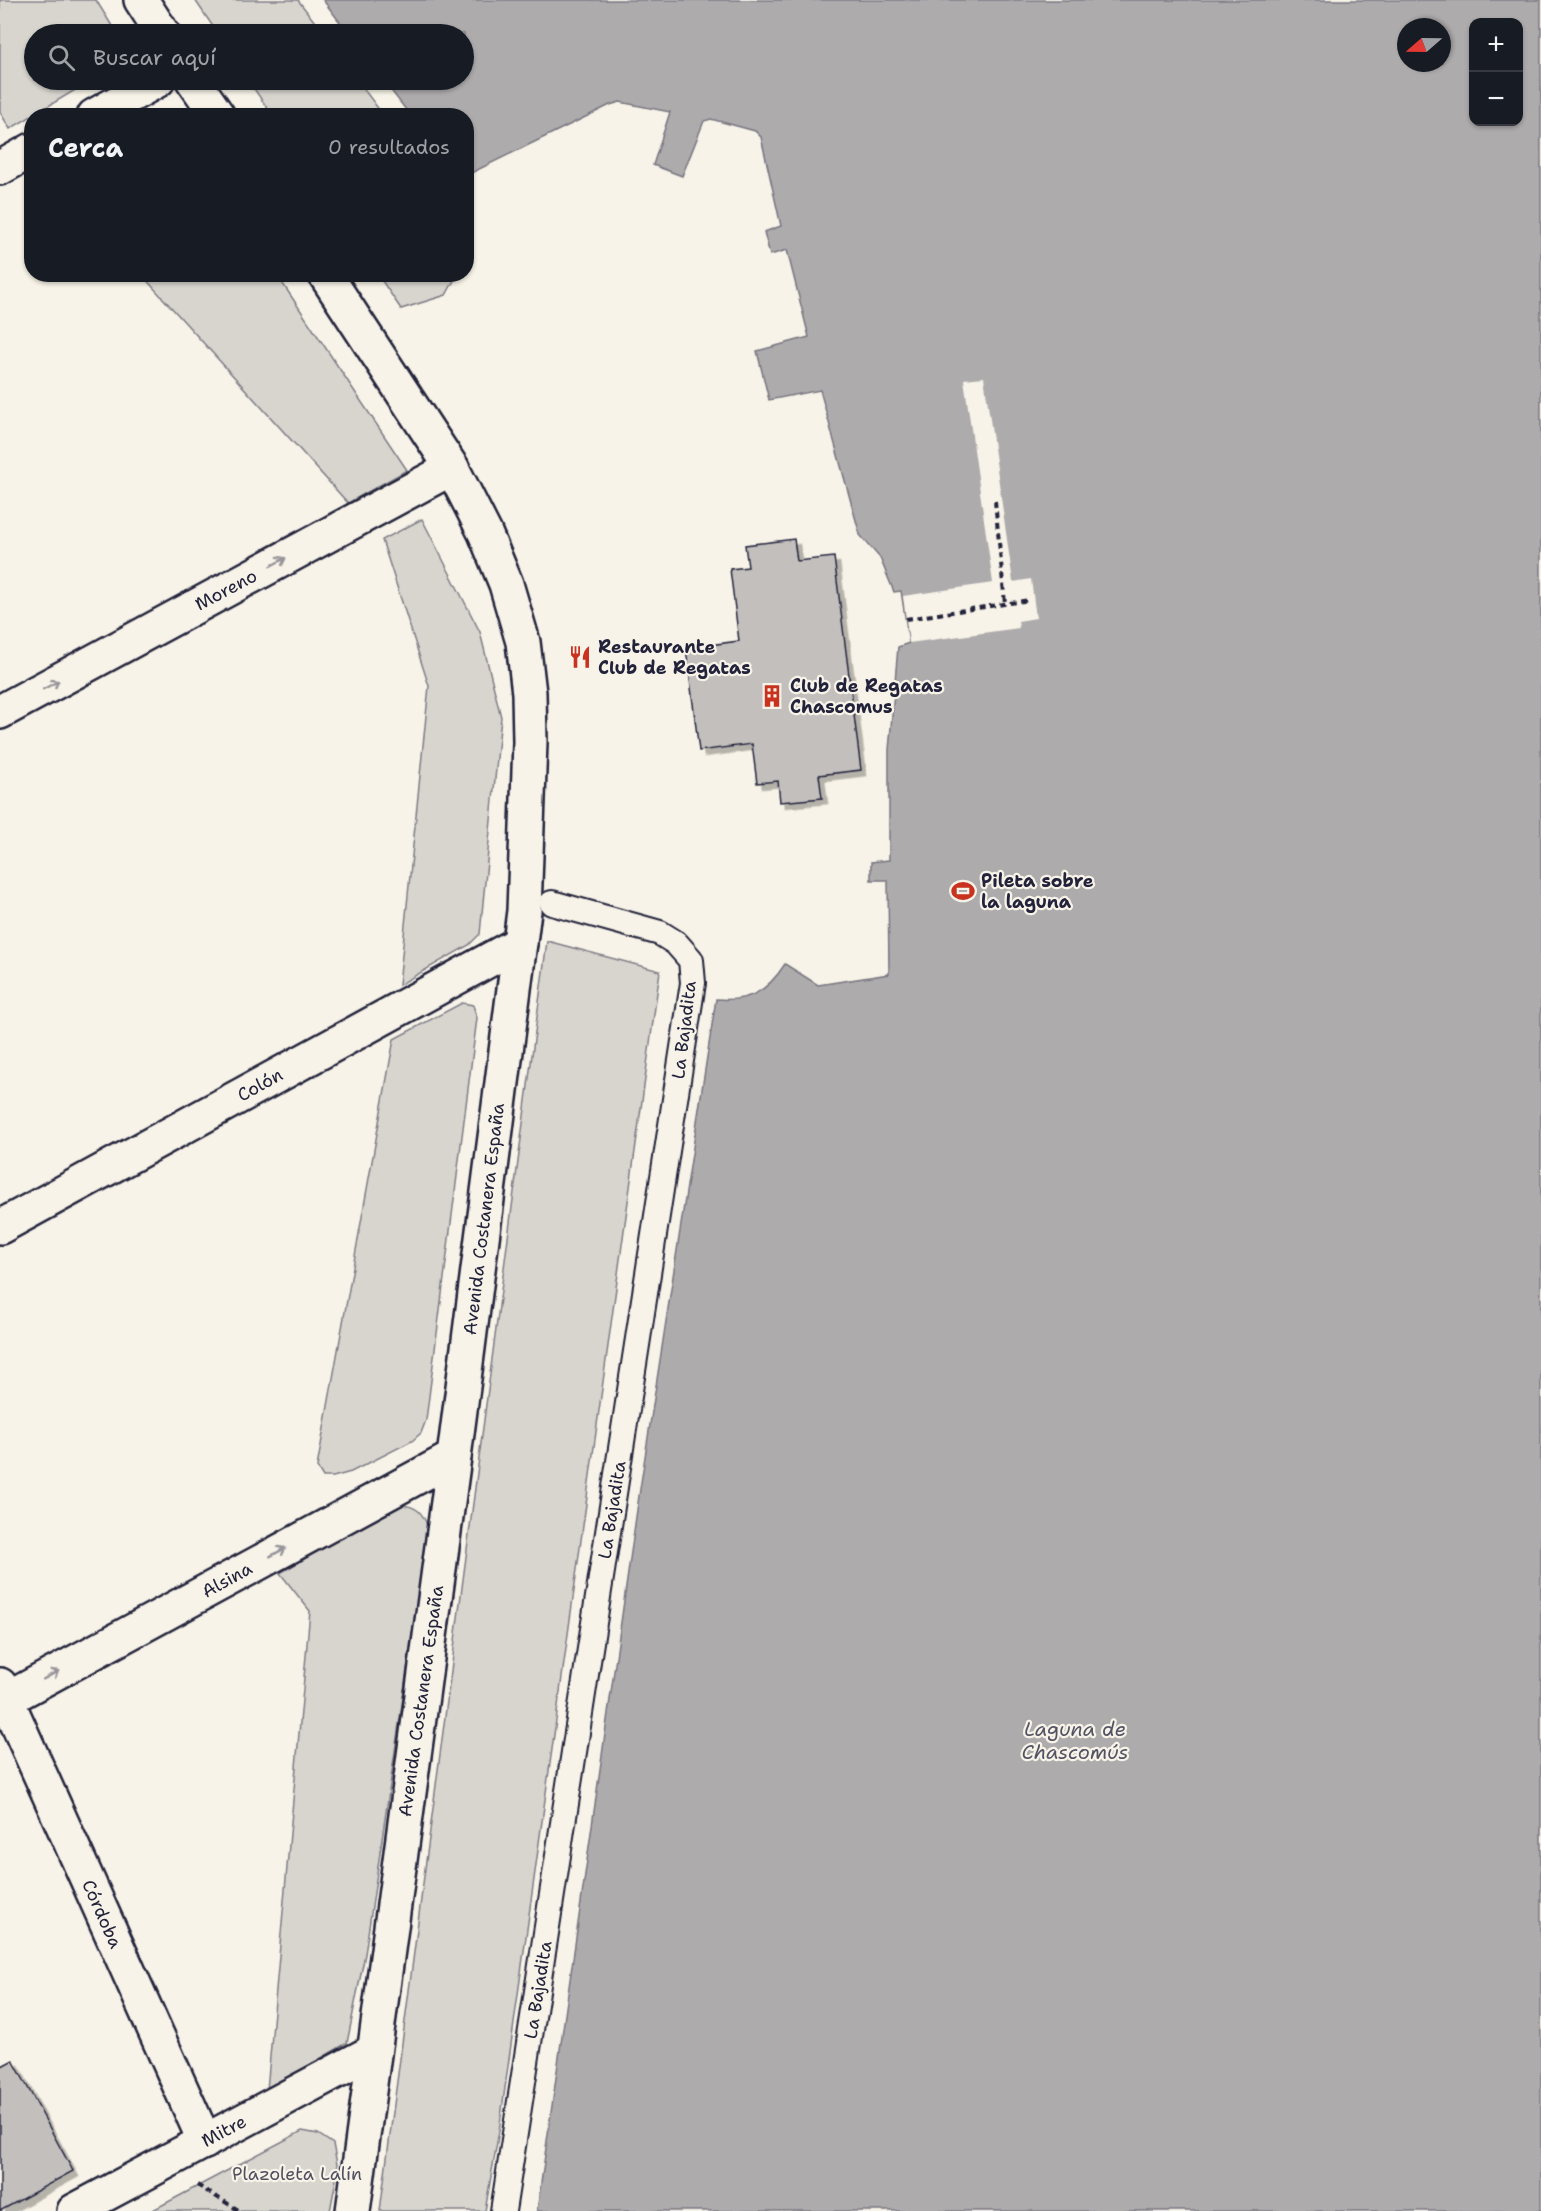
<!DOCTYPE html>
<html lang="es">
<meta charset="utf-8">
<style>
:root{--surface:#171b24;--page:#20242c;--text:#f1f3f6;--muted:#9ea1a6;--line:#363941}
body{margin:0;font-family:"Shantell Sans",sans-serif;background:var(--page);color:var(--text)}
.controls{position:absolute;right:18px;top:18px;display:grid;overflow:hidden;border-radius:12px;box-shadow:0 2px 4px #0004}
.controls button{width:54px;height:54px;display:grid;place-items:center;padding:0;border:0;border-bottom:2px solid var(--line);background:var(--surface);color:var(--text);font:30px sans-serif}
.compass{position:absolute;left:1397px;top:18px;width:54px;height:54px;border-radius:50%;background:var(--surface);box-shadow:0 2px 4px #0004;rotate:250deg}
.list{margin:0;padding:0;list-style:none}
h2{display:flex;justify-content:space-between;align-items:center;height:78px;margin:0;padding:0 24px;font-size:26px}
h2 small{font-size:20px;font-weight:400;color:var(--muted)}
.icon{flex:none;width:33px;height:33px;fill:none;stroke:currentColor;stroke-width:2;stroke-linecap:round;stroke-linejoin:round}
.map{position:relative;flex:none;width:1541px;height:2211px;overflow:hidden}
.search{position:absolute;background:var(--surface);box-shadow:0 2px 4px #0004;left:24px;top:24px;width:450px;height:66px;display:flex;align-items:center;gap:15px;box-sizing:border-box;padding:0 21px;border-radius:33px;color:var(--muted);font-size:22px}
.panel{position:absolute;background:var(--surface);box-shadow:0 2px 4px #0004;left:24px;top:108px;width:450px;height:174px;border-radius:24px}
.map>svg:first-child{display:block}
.green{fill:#d8d5cf;stroke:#7d7c85;stroke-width:1.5}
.water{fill:#aeabad;stroke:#76747f;stroke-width:1.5;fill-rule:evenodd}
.pier{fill:#f7f3e8}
.building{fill:#c2bfbd;stroke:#22223b;stroke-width:1.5;filter:url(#shadow)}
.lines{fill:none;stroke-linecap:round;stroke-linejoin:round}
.pedestrian-casing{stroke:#22223b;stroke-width:28}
.minor-casing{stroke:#22223b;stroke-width:38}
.secondary-casing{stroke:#22223b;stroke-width:38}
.path{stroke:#22223b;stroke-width:4;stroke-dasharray:6 4.5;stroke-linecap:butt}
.pedestrian{stroke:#f7f3e8;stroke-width:24}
.minor{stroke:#f7f3e8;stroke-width:33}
.secondary{stroke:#f7f3e8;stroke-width:33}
.oneway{stroke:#97959a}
.labels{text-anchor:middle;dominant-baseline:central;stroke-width:4.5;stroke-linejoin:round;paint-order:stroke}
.street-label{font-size:18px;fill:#22223b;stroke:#f7f3e8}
.poi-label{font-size:18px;font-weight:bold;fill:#22223b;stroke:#f7f3e8;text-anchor:start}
.park-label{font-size:18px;fill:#504f60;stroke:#f7f3e8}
.water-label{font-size:20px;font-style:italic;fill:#535263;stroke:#f7f3e8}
</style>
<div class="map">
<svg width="1541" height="2211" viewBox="0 0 1541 2211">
<defs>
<filter id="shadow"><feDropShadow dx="5.5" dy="5.5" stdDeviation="0" flood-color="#0004"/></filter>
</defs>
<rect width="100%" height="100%" fill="#f7f3e8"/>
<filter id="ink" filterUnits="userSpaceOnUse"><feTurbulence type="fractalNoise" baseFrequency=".0167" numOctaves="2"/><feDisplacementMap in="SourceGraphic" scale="12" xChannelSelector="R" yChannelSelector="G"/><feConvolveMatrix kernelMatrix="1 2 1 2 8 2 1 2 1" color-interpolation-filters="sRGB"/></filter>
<g filter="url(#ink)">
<g class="green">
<polygon points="0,0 96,0 117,34 34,34 34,80 92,80 10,129 0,112"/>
<polygon points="195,0 298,0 324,34 218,34"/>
<polygon points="248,80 357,80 383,115 272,115"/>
<polygon points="142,275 277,275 407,470 348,503"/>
<polygon points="378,275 457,275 446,295 401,309"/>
<polygon points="422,519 480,632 501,717 480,934 469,945 399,985 429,686 382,540"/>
<polygon points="547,941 660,971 499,2131 485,2211 380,2211"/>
<polygon points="462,1003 473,1005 477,1018 426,1420 421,1433 412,1441 351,1472 333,1477 323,1477 317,1467 394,1039"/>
<path d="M398,1505C416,1505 423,1512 428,1528L365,1954L347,2043L267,2090L310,1611L280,1573Z"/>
<polygon points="302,2131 318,2134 333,2144 338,2169 330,2211 151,2211"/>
</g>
<path class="water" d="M323,0H1541V2211H537L640,1489L716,999C749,1002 767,992 785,964L818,985L889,974L888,880H871V862L889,860V750L898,647L909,643L901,591L894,592L880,558L860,535L820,390L769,400L757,351L809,337L787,250L770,255L764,232L781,226L761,137L755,131L711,119L704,121L682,176L653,165L670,112L620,102L610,105L467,175L466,116L410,115L383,80H464V34H349ZM1474,22H1518V122H1474ZM1406,27H1442V63H1406Z"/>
<polygon class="pier" points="984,377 1013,582 1031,579 1036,618 1018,621 1019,628 909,643 903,596 993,583 964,379"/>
<g class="building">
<polygon points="794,539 797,561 834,557 861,770 819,775 822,798 780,802 778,781 757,783 752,744 699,751 686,648 739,641 730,569 748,567 745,545"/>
<polygon points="13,2060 73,2171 0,2211 0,2067"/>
</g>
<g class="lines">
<g class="pedestrian-casing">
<polyline id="pedestrian" points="503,2211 693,983 691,960 676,943 660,933 552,903"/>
</g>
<g class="minor-casing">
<g id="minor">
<polyline points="94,116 158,80"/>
<polyline points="0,168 32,150"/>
<polyline points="0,712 452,468"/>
<polyline points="0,1227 520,943"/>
<polyline points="0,1685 205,2142"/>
<polyline points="0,1703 454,1457"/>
</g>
</g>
<g class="secondary-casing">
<g id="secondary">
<polyline points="141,0 163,34"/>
<polyline points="193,80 218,116"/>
<polyline points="325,274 452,468 485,533 506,584 523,642 529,693 530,742 524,911 454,1457 353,2211"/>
<polyline points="74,2211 374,2051"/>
</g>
</g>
<g class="path">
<polyline points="995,501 1005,604"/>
<polyline points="906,619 1030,600"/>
<polyline points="197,2185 240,2211"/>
</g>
<use href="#pedestrian" class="pedestrian"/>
<use href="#minor" class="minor"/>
<use href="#secondary" class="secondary"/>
</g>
<defs><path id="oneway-shaft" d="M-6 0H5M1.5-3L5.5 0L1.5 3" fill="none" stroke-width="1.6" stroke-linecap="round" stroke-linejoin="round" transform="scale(1.5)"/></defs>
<g class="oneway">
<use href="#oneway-shaft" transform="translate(278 562) rotate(-28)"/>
<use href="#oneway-shaft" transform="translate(51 685) rotate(-28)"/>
<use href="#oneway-shaft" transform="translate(278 1552) rotate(-29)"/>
<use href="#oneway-shaft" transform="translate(51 1675) rotate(-29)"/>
</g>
</g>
<defs>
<g id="restaurant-bare" transform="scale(1.8)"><path d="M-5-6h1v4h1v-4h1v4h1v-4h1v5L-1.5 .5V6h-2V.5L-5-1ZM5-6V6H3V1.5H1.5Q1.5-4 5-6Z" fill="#c8321e" stroke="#f7f3e8" stroke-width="2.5" paint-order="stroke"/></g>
<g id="building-bare" transform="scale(1.8)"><path d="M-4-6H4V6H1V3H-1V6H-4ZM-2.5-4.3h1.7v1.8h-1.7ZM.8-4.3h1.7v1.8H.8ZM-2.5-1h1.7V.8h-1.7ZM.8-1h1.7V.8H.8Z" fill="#c8321e" stroke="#f7f3e8" stroke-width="2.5" paint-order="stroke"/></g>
<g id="stadium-bare" transform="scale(1.8)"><path d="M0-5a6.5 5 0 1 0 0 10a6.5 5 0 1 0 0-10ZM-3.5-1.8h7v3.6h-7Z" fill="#c8321e" stroke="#f7f3e8" stroke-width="2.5" paint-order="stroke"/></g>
</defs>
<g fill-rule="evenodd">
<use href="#restaurant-bare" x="580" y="657"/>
<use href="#building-bare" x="772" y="696"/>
<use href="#stadium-bare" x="963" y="891"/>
</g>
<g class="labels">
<g class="street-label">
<text transform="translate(226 590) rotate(-28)">Moreno</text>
<text transform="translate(684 1030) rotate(-83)">La Bajadita</text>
<text transform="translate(260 1085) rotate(-29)">Colón</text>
<text transform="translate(484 1219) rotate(-83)">Avenida Costanera España</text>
<text transform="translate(612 1510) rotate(-81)">La Bajadita</text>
<text transform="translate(227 1580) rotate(-29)">Alsina</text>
<text transform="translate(421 1701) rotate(-82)">Avenida Costanera España</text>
<text transform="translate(102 1914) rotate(66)">Córdoba</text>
<text transform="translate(538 1990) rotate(-81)">La Bajadita</text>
<text transform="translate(224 2131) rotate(-28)">Mitre</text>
</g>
<g class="poi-label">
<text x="598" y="647">Restaurante<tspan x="598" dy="21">Club de Regatas</tspan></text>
<text x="790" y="686">Club de Regatas<tspan x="790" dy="21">Chascomus</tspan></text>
<text x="981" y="881">Pileta sobre<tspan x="981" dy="21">la laguna</tspan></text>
</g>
<g class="park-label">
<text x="297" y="2174">Plazoleta Lalín</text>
</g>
<g class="water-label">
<text x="1075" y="1729">Laguna de<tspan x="1075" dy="23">Chascomús</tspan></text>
</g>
</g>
</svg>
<div class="controls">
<button>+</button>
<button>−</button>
</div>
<svg class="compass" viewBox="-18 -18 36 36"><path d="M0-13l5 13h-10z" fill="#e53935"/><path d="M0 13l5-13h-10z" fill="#9ea1a6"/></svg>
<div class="search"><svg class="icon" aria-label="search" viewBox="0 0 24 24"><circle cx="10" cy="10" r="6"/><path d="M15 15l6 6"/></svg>Buscar aquí</div>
<section class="panel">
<h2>Cerca<small>0 resultados</small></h2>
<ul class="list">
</ul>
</section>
</div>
